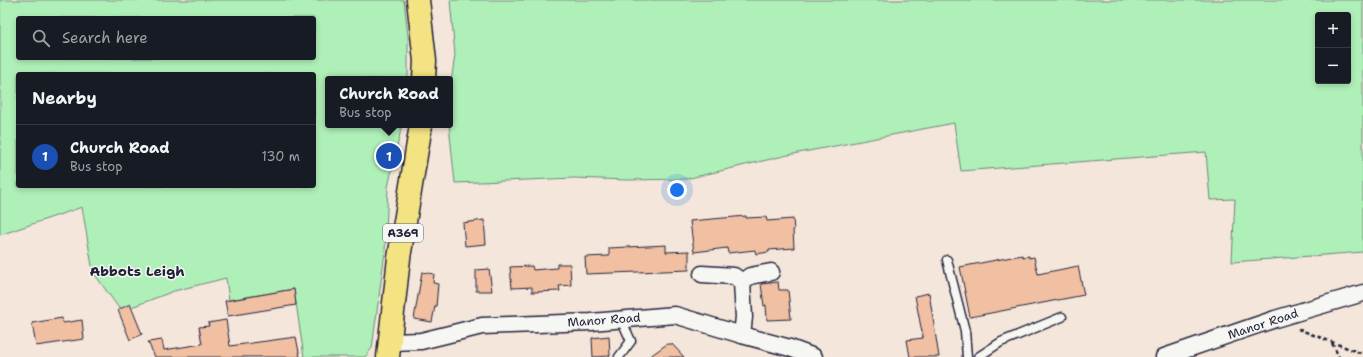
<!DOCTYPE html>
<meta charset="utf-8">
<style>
:root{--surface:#171b24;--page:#20242c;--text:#f1f3f6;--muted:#9ea1a6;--line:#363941;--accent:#b45309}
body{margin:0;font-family:"Shantell Sans",sans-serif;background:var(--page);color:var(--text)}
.controls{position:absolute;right:12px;top:12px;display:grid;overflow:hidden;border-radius:4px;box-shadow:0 2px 6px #0003}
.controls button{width:36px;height:36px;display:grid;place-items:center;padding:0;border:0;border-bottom:1px solid var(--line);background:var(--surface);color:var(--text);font:20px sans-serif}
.you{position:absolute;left:677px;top:190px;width:14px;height:14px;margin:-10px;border:3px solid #fff;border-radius:50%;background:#1a73e8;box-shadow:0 0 0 6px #1a73e833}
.badge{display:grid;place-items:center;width:26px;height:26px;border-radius:50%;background:var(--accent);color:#fff;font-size:13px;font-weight:700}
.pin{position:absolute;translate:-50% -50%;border:2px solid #fff;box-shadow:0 1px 4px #0006}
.popup{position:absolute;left:325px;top:76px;width:128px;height:52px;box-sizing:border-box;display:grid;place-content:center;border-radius:4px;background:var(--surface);filter:drop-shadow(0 1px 3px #0005);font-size:13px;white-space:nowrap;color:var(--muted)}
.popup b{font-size:15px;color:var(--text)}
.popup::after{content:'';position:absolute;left:50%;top:100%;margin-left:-8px;border:8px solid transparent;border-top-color:var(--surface)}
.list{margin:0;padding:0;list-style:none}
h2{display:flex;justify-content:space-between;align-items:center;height:52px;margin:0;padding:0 16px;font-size:17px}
h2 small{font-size:13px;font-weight:400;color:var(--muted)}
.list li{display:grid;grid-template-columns:26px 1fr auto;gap:12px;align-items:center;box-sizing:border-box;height:64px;padding:0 16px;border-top:1px solid var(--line)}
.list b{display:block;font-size:15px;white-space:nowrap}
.list p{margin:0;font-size:13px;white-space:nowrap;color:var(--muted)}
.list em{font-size:13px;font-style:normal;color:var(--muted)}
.icon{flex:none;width:22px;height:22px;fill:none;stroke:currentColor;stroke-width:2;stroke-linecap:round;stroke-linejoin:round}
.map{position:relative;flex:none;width:1363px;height:357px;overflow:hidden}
.search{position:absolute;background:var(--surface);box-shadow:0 2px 6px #0003;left:16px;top:16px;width:300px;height:44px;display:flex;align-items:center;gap:10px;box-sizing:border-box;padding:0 14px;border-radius:4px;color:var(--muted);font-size:15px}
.panel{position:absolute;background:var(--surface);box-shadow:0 2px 6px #0003;left:16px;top:72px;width:300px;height:116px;border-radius:4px}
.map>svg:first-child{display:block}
.green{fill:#aff0b8;stroke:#68897a;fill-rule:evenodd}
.building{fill:#f1c0a2;stroke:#22223b}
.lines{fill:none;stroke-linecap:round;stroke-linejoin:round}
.service-casing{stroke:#22223b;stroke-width:11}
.minor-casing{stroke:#22223b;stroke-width:19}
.primary-casing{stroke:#22223b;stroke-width:25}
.path{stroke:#22223b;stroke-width:2.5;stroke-dasharray:4 3;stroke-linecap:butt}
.service{stroke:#f6f6f2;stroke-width:8}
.minor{stroke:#f6f6f2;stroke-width:16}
.primary{stroke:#f4e382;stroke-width:22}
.labels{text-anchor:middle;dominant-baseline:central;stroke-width:3;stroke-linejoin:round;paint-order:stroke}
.shield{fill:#f6f6f2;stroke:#626272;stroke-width:1}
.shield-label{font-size:11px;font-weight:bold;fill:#22223b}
.street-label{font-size:12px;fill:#22223b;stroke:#f6f6f2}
.quarter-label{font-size:14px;font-weight:bold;fill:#22223b;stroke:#f6f6f2}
</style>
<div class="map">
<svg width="1363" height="357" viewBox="0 0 1363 357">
<rect width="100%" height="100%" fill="#f4e6da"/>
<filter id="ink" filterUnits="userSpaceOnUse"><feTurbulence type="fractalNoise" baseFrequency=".025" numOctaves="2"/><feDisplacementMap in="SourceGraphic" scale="8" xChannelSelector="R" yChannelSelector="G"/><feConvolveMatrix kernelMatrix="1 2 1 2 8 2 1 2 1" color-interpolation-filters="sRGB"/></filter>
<g filter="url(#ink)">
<g class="green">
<path d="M0,0H404L408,36V79H328V125H402L388,187L385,252L372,348L365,357H304L294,289L229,300L226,278L174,291L121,311L93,272L82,207L0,235ZM18,18H314V58H18ZM18,74H314V186H18Z"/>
<path d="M450,0H1363V252L1232,262L1235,199L1210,200L1206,152L961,171L954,123L788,155L686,179L626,180L574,178L455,183L449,125L450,89L455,55ZM1318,15H1348V81H1318Z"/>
</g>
<g class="building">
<polygon points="746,216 746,218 766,217 767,221 793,219 794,230 793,230 794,248 769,250 769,252 756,254 755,250 728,253 727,248 694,252 690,221"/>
<polygon points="484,220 486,244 465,246 463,223"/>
<polygon points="666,245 666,252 689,251 689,270 586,274 585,257 609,256 609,248"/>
<polygon points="1022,255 1023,257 1029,256 1029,258 1034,257 1038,274 1078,266 1084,295 970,317 960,267"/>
<polygon points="557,264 570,264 571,285 559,286 560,291 532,292 532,287 512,288 510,267 532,266 533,270 557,268"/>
<polygon points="489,269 492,291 476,291 476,270"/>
<polygon points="422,272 434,274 433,283 438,284 436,307 435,306 432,322 414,319"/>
<polygon points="778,282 779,290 788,290 791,319 767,320 766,305 764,306 761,284"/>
<polygon points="294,289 296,305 228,316 225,301"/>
<polygon points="929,293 939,357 910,357 907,340 923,338 915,296"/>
<polygon points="130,304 142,334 130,340 118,310"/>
<polygon points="62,318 63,323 82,320 84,339 36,346 32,323"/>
<polygon points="226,320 230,346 296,337 300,357 155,357 148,342 162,340 164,350 202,344 199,327 209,326 208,323"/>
<polygon points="609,336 610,356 593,357 592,338"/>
<polygon points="667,344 672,344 684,357 649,357"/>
</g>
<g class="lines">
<g class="service-casing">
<g id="service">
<polyline points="947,260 965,331 967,357"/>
<polyline points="619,357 631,341 621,319"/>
<polyline points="978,357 1001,342 1062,317"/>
</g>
</g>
<g class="minor-casing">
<g id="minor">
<polyline points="702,274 734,276 742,282 750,276 771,272"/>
<polyline points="742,335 744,317 742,282"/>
<polyline points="390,342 421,341 482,326 591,322 675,315 742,335 790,348 814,357"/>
<polyline points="1164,357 1275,319 1363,293"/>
</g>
</g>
<g class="primary-casing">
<g id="primary">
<polyline points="418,0 425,61 424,79"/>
<polyline points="388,357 399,258 421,125"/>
</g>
</g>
<g class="path">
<polyline points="1298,329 1363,354"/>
<polyline points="1332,343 1339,357"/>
</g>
<use href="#service" class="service"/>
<use href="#minor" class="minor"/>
<use href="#primary" class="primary"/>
</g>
</g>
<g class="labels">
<rect class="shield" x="383" y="224" width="40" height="18" rx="3"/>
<g class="shield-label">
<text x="403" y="233">A369</text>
</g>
<g class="street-label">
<text transform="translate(604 320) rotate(-4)">Manor Road</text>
<text transform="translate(1263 324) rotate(-18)">Manor Road</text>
</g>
<g class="quarter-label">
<text x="137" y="271">Abbots Leigh</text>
</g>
</g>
</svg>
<div class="controls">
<button>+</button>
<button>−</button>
</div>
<div class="you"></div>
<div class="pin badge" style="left:389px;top:156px;background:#1a4fb4">1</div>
<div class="popup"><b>Church Road</b>Bus stop</div>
<div class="search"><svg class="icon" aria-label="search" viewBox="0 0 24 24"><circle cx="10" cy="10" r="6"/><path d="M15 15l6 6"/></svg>Search here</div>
<section class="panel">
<h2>Nearby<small></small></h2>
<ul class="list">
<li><span class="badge" style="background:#1a4fb4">1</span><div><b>Church Road</b><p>Bus stop</p></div><em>130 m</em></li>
</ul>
</section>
</div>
